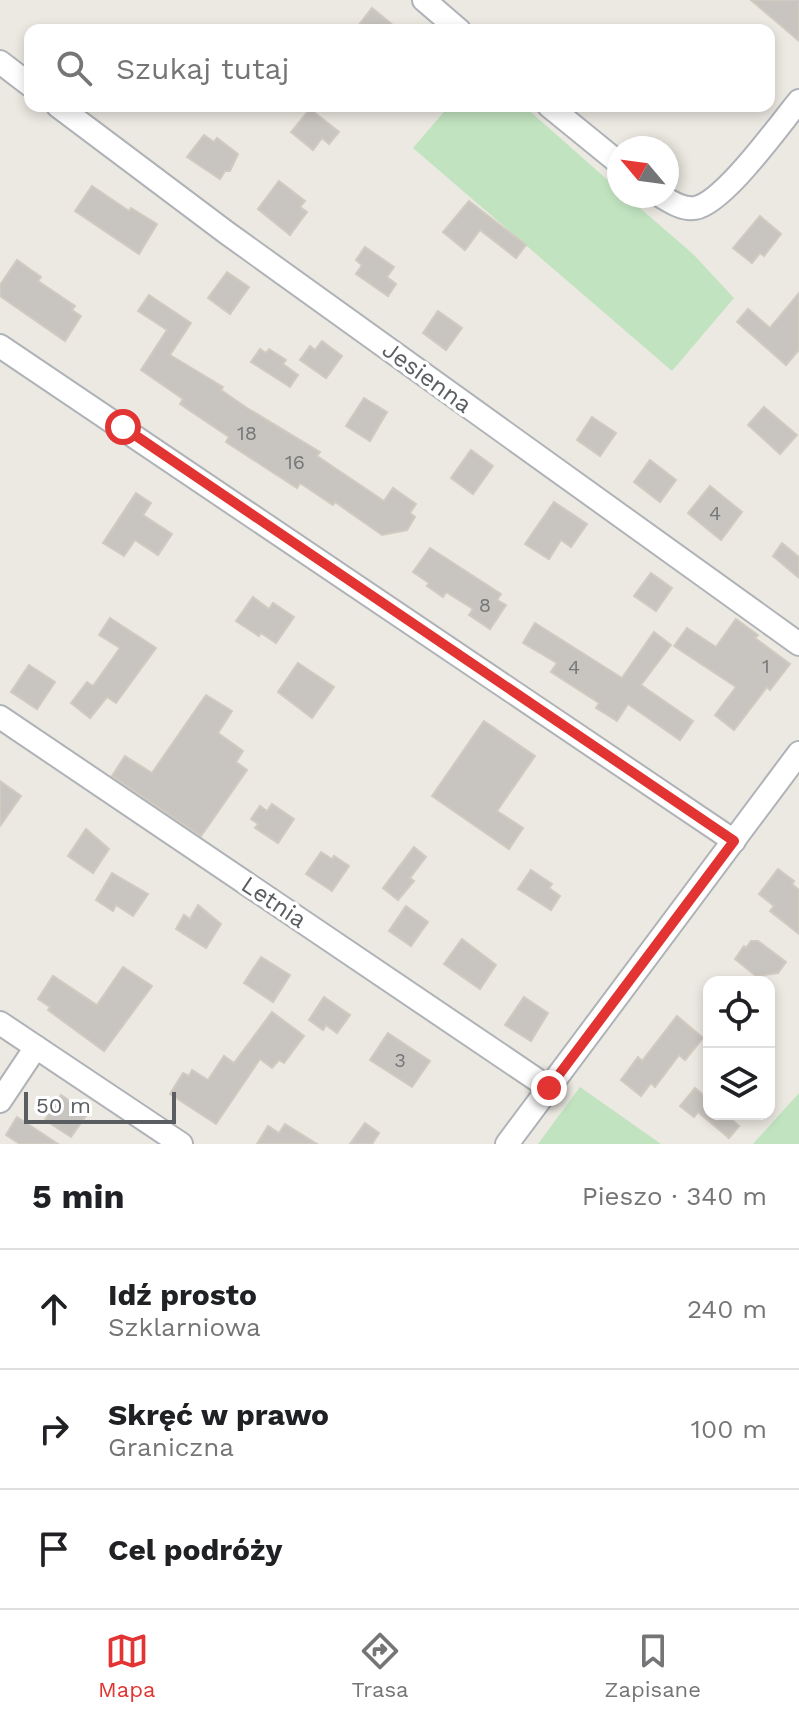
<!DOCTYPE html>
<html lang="pl">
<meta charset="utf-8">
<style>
:root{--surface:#fff;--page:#f2f2f2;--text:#202124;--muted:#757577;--line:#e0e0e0;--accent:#e23432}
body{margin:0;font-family:"Work Sans",sans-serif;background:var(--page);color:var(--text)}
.controls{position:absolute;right:24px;bottom:24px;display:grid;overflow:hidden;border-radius:16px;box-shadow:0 4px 12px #0003}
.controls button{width:72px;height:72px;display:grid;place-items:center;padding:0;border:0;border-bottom:2px solid var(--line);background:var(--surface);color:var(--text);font:40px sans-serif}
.compass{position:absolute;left:607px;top:136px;width:72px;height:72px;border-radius:50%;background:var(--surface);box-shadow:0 4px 12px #0003;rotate:299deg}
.scale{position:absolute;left:24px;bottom:20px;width:152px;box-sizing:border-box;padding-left:8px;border:4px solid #5a5e62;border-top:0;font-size:22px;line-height:28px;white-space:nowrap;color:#5a5e62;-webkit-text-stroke:6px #fff;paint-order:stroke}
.stop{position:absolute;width:24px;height:24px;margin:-18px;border:6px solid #e23432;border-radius:50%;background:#fff}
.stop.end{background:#e23432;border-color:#fff;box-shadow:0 2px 8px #0008}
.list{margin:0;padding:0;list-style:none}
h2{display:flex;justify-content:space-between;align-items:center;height:104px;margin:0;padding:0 32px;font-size:34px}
h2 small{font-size:26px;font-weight:400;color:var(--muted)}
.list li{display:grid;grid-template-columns:52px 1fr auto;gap:24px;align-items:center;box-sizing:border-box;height:120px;padding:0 32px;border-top:2px solid var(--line)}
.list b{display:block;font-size:30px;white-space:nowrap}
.list p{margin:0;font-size:26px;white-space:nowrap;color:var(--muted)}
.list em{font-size:26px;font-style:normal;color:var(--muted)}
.icon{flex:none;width:44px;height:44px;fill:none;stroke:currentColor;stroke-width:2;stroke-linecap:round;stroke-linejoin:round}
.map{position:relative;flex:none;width:799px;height:1144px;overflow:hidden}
.search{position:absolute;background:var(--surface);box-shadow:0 4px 12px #0003;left:24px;right:24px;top:24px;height:88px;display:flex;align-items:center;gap:20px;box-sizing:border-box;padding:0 28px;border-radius:16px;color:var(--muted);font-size:30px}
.sheet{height:464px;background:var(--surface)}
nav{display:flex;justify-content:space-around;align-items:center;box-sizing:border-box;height:112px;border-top:2px solid var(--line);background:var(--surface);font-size:22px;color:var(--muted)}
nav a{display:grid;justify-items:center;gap:4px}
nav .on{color:var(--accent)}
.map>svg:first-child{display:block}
.green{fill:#c1e3bf}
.building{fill:#c8c4bf;stroke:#d1cac0;stroke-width:2}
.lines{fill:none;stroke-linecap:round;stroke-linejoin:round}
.street-casing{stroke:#afb3b7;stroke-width:26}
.street{stroke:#fff;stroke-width:22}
.route{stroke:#e23432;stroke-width:10}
.labels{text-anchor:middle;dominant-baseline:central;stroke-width:7;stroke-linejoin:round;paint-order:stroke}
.number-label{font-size:20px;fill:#767879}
.street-label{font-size:24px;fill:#5a5e62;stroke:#fff}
</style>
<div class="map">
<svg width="799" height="1144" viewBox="0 0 799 1144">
<rect width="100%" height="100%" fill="#ece9e2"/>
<g class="green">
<polygon points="449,106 524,106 619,190 619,196 626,196 693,254 734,298 672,371 413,148"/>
<polygon points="580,1087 661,1144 538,1144"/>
<polygon points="799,1093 799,1144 753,1144"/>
</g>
<g class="building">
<polygon points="751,0 799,0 799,41"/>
<polygon points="372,8 399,30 355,30"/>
<polygon points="310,109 339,132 329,144 322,138 313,150 291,132"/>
<polygon points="204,135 214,142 217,138 238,154 230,171 225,171 220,179 187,157"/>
<polygon points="279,181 305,201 300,207 307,212 290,235 258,209"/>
<polygon points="92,186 129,211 131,208 157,224 139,254 75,211"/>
<polygon points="469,201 526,245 516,258 480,230 465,250 443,232"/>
<polygon points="760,216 781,234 764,256 760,253 752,263 733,248"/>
<polygon points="365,247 394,267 387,277 396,284 388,296 356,274 362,265 356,260"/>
<polygon points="17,260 41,277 38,281 75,306 72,310 81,316 65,341 0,296 0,285"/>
<polygon points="227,272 249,287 230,314 208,298"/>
<polygon points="799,293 799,350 786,365 737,322 748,309 770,328"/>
<polygon points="149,295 191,323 170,355 223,387 221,390 247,408 320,452 317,456 384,501 393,488 416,504 410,513 415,517 407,530 382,535 335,502 333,505 300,483 297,488 226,442 229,437 180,404 183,399 141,370 167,330 138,311"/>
<polygon points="438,311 462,328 446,350 423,333"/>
<polygon points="322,341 342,356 326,378 300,360 310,346 315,350"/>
<polygon points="260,349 266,353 269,349 286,360 283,364 298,375 290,387 251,362"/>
<polygon points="364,398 387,412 370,441 346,426"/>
<polygon points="764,407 797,435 780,454 748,425"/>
<polygon points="592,417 616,433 600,456 577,440"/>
<polygon points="471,450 493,466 473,494 451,478"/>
<polygon points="650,460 676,480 660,502 634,482"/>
<polygon points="710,486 742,512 721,540 688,513"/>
<polygon points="136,493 151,503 143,515 172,534 158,555 135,540 124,556 103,543"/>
<polygon points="554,502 587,524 571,547 561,540 549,559 525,544"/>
<polygon points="782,543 799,557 799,578 773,556"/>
<polygon points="430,548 501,594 497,600 506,605 490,629 469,615 473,609 446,592 443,597 427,586 429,583 413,572"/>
<polygon points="651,573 672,588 656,611 634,596"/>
<polygon points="253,597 269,609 273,603 294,617 276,643 261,633 259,636 236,621"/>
<polygon points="110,618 156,648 116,703 107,697 90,718 71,703 87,682 93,686 120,648 99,635"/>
<polygon points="736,619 758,635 755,638 790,664 770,690 767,687 734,730 715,715 736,687 674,646 687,628 716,647"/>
<polygon points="535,623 622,678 654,632 671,645 641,685 693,721 680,740 628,704 617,721 596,708 599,703 551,672 557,663 523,643"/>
<polygon points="298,663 334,687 312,718 278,692"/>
<polygon points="29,665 55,682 37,709 11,692"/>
<polygon points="206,695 232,711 218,733 243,751 236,762 247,770 201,836 112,776 125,756 152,773"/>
<polygon points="484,721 535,756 497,811 523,828 509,849 432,796"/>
<polygon points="0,781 21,796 0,826"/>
<polygon points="272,804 294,819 278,843 255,828 258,824 251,819 260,806 267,811"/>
<polygon points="86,829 109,849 93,873 68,856"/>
<polygon points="414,847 426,857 410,878 414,881 398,900 383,888"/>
<polygon points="321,852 332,859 334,856 349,866 332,891 306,874"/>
<polygon points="778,869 794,881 792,884 799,890 799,934 770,911 774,906 759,894"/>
<polygon points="531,870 552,884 549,888 560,896 551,910 518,889"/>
<polygon points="112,873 148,894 133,916 116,905 113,911 96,900"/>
<polygon points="198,905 221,924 206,948 176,929 184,915 190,919"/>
<polygon points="406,906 428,922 411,946 389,931"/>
<polygon points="462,939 496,965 480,989 444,964"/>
<polygon points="751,941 758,941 786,962 778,973 756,976 735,959 744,946 746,948"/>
<polygon points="261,957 290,975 273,1002 244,983"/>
<polygon points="123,967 152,986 104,1051 48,1010 50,1007 38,999 53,976 97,1005"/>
<polygon points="324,997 350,1015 337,1033 326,1025 323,1030 309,1020"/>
<polygon points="524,997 548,1013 531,1041 505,1025"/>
<polygon points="272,1012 304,1036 284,1063 279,1060 272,1068 260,1059 216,1124 170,1094 183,1073 189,1076 192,1070 208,1080 224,1056 234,1063"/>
<polygon points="677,1016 703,1038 685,1060 679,1055 655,1087 651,1083 641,1096 621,1080 638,1057 642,1061"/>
<polygon points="388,1033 430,1061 412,1087 370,1060"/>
<polygon points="695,1088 709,1100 709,1114 726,1114 739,1126 729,1138 698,1112 694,1117 680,1106"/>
<polygon points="61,1095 88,1113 71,1137 45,1120"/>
<polygon points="17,1117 58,1144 20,1144 6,1135"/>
<polygon points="365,1123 379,1133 372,1144 350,1144"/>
<polygon points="285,1124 317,1144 257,1144 268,1126 279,1133"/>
</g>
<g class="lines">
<g class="street-casing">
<g id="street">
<polyline points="424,0 459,30"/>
<polyline points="0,62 30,85"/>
<polyline points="58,106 227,233 799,644"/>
<polyline points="549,106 619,163"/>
<path d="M661,196C671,202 683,210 695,208C724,203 779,125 799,101"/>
<polyline points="0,346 734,841"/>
<polyline points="0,717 549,1088"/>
<polyline points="0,1023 181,1144"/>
<polyline points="0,1101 36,1047"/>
<polyline points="507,1144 799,753"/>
</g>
</g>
<use href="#street" class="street"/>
</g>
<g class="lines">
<polyline class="route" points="123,427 734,841 549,1088"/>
</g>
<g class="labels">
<g class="number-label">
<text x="247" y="433">18</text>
<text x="295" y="462">16</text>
<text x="715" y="513">4</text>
<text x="485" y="605">8</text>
<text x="766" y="666">1</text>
<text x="574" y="667">4</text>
<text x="400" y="1060">3</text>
</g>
<g class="street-label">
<text transform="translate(427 377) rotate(36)">Jesienna</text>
<text transform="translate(274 902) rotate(34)">Letnia</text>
</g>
</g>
</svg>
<div class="controls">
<button><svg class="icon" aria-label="locate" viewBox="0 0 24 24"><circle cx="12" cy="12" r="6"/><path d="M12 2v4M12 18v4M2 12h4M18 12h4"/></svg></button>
<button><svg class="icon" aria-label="layers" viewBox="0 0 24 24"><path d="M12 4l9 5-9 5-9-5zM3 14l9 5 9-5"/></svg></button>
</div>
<svg class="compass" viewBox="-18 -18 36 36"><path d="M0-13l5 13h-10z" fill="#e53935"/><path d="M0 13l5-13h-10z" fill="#757577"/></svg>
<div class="scale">50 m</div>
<div class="stop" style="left:123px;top:427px"></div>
<div class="stop end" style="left:549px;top:1088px"></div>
<div class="search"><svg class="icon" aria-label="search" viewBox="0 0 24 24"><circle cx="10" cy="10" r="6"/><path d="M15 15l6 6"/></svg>Szukaj tutaj</div>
</div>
<section class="sheet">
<h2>5 min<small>Pieszo · 340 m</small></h2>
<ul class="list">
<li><svg class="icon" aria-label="ahead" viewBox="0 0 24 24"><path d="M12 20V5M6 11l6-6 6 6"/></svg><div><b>Idź prosto</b><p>Szklarniowa</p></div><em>240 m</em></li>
<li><svg class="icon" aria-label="right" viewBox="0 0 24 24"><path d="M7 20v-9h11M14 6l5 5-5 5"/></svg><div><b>Skręć w prawo</b><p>Graniczna</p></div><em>100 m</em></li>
<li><svg class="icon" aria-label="arrive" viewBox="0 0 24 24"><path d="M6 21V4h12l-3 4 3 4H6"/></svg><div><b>Cel podróży</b></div></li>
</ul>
</section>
<nav>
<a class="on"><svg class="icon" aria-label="map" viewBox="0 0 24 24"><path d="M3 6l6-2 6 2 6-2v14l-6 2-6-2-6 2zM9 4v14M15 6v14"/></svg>Mapa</a>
<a><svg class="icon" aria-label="directions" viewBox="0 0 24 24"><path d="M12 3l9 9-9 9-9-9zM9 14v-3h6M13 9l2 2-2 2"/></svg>Trasa</a>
<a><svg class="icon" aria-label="saved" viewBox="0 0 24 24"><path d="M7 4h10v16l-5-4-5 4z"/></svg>Zapisane</a>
</nav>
